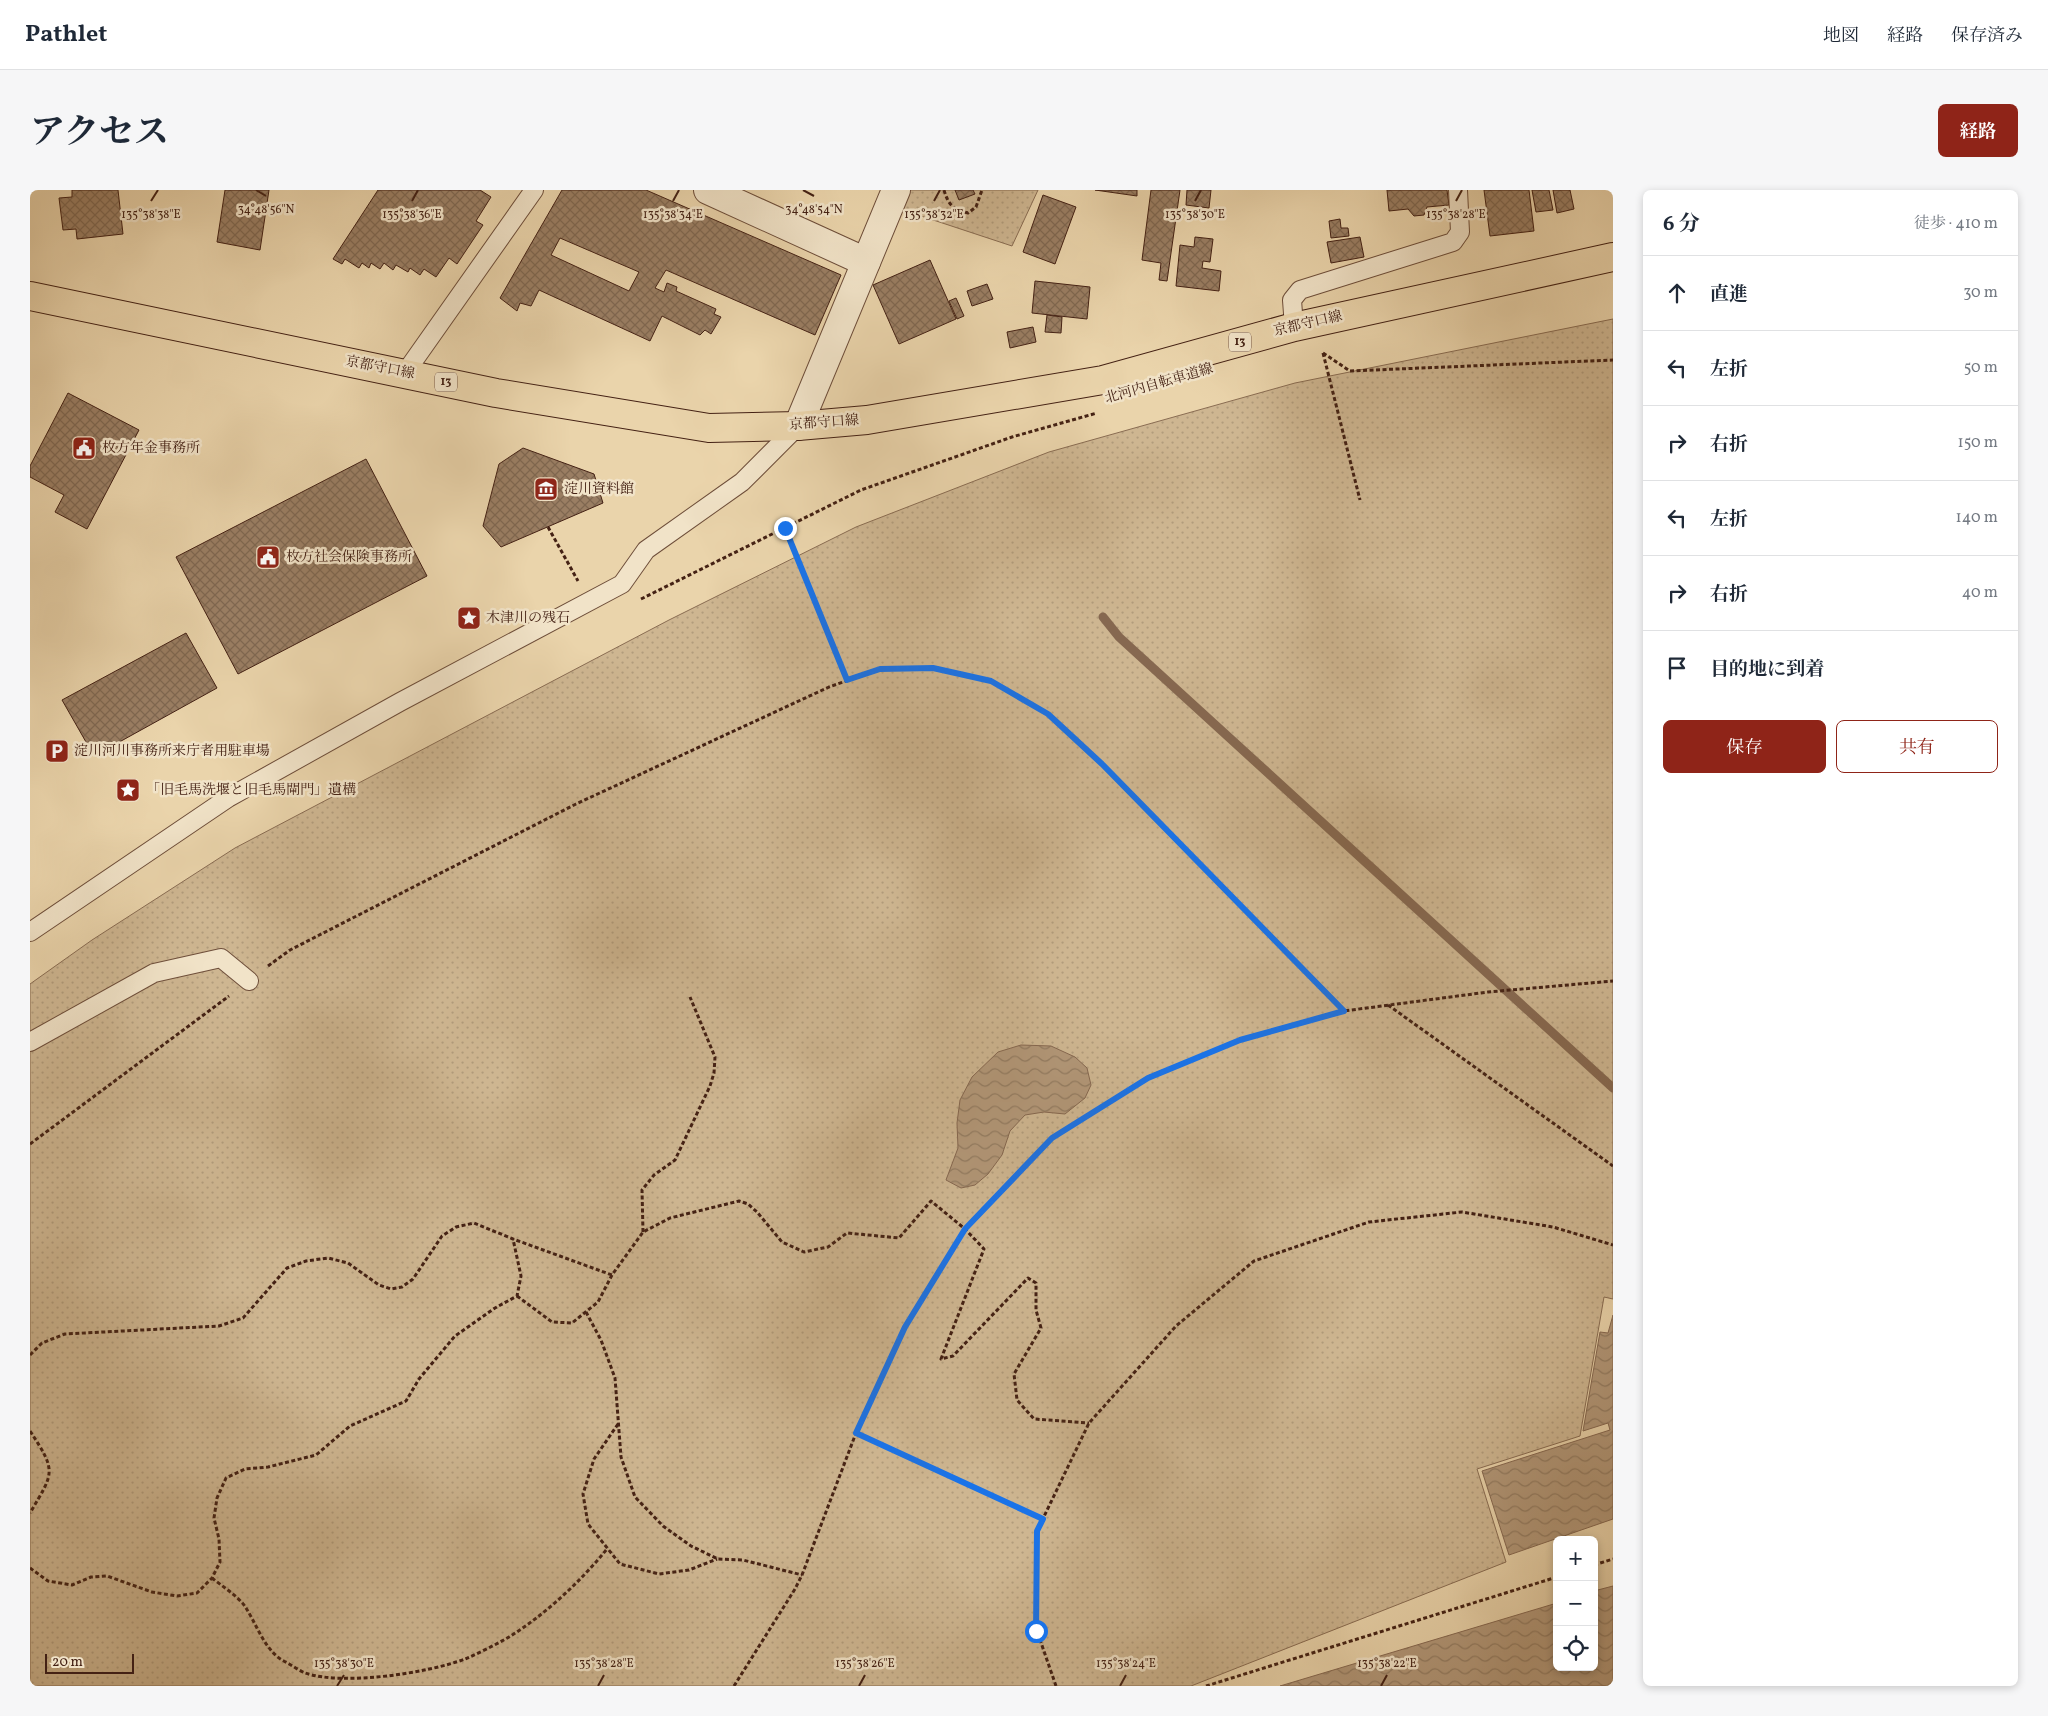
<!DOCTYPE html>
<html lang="ja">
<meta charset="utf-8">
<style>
:root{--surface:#fff;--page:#f6f6f7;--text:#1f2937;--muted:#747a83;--line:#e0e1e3;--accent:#8f2418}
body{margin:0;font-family:Vollkorn,"Noto Serif JP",serif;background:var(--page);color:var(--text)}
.controls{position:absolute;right:15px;bottom:15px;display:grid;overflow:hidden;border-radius:8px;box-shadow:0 2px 8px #0003}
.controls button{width:45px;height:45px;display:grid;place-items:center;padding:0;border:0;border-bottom:1px solid var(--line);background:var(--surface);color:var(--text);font:25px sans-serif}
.scale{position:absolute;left:15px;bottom:12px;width:89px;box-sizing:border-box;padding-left:5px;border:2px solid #442114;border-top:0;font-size:14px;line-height:18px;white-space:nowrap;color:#442114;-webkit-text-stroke:4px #f1e3c8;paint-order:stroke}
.stop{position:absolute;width:15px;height:15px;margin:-11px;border:4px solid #1a73e8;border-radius:50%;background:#fff}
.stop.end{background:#1a73e8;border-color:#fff;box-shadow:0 1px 5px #0008}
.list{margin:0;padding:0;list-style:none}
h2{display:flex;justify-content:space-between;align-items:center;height:65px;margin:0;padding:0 20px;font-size:21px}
h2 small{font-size:16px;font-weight:400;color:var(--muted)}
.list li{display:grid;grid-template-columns:32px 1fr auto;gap:15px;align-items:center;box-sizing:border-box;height:75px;padding:0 20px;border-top:1px solid var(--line)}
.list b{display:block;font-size:19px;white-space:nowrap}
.list em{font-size:16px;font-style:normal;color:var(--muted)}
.actions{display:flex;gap:10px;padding:15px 20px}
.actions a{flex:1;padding:11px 0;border:1px solid var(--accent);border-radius:8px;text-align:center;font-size:18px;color:var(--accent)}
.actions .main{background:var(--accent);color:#fff}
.icon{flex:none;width:28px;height:28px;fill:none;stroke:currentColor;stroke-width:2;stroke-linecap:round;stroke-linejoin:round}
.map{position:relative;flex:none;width:1583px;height:1496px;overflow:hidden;border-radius:8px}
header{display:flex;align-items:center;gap:30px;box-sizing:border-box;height:70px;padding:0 25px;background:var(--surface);border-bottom:1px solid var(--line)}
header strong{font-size:24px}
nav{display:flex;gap:28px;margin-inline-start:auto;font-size:18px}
.intro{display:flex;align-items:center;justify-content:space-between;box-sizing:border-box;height:120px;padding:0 30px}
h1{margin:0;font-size:35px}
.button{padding:12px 22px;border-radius:8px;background:var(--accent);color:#fff;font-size:18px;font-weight:700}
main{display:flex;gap:30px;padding:0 30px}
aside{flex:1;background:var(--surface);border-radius:8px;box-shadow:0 2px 8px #0003}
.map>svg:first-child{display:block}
.park{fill:url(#park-dots);stroke:#896c52}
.water{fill:url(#water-waves);stroke:#866850}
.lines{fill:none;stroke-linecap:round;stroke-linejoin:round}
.stream{stroke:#866850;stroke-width:9}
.building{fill:url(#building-cross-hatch);stroke:#442114;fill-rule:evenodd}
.lane-casing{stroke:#6e4e3a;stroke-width:20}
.street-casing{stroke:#6e4e3a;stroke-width:30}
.primary-casing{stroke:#442114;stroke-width:30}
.path{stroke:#442114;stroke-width:3;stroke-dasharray:4 2.5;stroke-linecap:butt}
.lane{stroke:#f1e3c8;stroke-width:18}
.street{stroke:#f1e3c8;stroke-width:28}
.primary{stroke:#ead4ab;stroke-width:28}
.route{stroke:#1a73e8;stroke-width:6}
.ticks{fill:none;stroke:#442114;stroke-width:2}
.labels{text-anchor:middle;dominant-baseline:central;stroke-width:5;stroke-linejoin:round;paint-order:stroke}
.shield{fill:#f1e3c8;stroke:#785b4a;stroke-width:1}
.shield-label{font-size:12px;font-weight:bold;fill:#442114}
.street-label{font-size:14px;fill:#442114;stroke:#f1e3c8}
.poi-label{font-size:14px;fill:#442114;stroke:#f1e3c8;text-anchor:start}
.ticks-label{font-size:12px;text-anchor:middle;fill:#442114;stroke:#f1e3c8;stroke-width:5;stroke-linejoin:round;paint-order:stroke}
</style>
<header>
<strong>Pathlet</strong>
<nav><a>地図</a><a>経路</a><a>保存済み</a></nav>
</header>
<div class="intro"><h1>アクセス</h1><a class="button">経路</a></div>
<main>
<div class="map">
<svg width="1583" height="1496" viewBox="0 0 1583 1496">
<defs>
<pattern id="park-dots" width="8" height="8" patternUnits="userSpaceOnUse" patternTransform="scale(1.25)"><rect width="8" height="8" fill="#ceb691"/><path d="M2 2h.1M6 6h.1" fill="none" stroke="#b29c7c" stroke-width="1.8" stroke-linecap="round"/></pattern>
<pattern id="water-waves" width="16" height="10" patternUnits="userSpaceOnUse" patternTransform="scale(1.25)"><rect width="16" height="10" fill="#b29778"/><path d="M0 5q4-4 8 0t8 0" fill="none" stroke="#927b61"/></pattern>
<pattern id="building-cross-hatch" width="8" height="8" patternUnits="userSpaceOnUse" patternTransform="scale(1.25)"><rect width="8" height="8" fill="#9a7e63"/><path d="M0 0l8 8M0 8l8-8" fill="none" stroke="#7f6750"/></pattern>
</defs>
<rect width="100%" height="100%" fill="#ead4ab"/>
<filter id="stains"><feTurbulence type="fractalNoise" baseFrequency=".004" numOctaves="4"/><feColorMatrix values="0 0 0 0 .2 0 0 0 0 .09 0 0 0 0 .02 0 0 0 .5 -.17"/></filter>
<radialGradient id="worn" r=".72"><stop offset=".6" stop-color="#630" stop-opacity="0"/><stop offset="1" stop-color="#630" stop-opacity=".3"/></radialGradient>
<g class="park">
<polygon points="879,0 1008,0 982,56 870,19"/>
<polygon points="1583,129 1583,1109 1574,1107 1550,1246 1447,1279 1476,1372 1161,1496 0,1496 0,794 62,750 205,658 639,430 826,337 1019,262 1265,193"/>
</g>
<g class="water">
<polygon points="991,855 1021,856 1045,867 1057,878 1061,895 1055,908 1035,924 1014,922 995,925 980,941 972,965 958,984 945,995 931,998 916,990 928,958 927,933 930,910 942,887 968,862"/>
<polygon points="1583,1125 1583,1329 1479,1365 1452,1281 1580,1240 1578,1233 1553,1241 1570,1142 1578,1143"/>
<polygon points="1583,1396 1583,1496 1250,1496 1527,1413 1527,1477 1564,1477 1564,1401"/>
</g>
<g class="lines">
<polyline class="stream" points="1073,427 1089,447 1583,898"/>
</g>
<g class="building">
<polygon points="42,0 88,0 93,44 47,49 46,39 33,40 29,8 42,7"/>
<polygon points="195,0 239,0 230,60 187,52"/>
<polygon points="348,0 450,0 461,7 446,31 453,35 427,74 419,68 406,87 394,79 390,85 380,78 378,82 366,75 363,80 354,73 350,79 341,73 339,78 332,73 329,78 315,69 312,74 303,69"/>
<path d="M532,0H616L811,85L785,145L636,80L625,98L634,102L637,93L647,97L646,101L686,119L684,124L691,127L681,144L675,140L670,145L632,126L620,151L509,100L501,116L490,113L487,121L470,108ZM530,48L609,82L599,101L521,65Z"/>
<polygon points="925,0 943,0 945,4 929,10"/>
<polygon points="1065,0 1107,0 1107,6"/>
<polygon points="1121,0 1150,0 1137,91 1129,90 1131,73 1112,70"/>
<polygon points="1157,0 1181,0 1179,18 1156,15"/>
<polygon points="1357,0 1417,0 1419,15 1397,17 1394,25 1384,26 1378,19 1359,21"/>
<polygon points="1454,0 1499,0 1504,41 1460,46"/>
<polygon points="1502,0 1519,0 1523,20 1506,22"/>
<polygon points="1523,0 1540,0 1544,19 1527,23"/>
<polygon points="1013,5 1046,17 1025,74 993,62"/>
<polygon points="1310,29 1311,38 1318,38 1319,46 1301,48 1299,31"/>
<polygon points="1165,47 1183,49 1180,72 1173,71 1172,78 1191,81 1189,101 1146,96 1150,55 1164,57"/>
<polygon points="1330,47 1334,67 1301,73 1297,52"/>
<polygon points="900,70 926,129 869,154 843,95"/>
<polygon points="1005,91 1060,97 1057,129 1002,123"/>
<polygon points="957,94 963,109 942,116 937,101"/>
<polygon points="926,108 934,126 927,129 919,111"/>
<polygon points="1017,125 1032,127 1031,143 1015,142"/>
<polygon points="1003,137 1006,152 980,158 977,142"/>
<polygon points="38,203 109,240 57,339 25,322 34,305 0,287 0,276"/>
<polygon points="493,258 564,284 573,313 471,357 453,336 469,274"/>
<polygon points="336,269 397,386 208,484 146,367"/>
<polygon points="156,443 187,498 64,566 32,510"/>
</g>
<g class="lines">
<g class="lane-casing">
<g id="lane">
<polyline points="1264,137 1262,110 1270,100 1423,52 1430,42 1428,0"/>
<polyline points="375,183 504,0"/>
<polyline points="0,742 198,608 370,512 592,394 616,360 712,292 768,236"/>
<polyline points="0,852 124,783 191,768 219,791"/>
</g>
</g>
<g class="street-casing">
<g id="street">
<polyline points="678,0 836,72"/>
<polyline points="768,236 866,0"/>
</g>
</g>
<g class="primary-casing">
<polyline id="primary" points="0,106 466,203 679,238 768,236 837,230 1073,190 1264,137 1583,67"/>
</g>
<g class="path">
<path d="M914,0C918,14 923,20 938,23L946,17L952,0"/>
<polyline points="1293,163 1320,181 1583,170"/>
<polyline points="1293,163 1330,310"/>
<polyline points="518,337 548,391"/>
<polyline points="755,337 817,490"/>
<polyline points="611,409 831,300 982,247 1067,223"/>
<polyline points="238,776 260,760 546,614 799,497 850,479 903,478 961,491 1017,524 1072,574 1314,821"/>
<polyline points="1358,815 1583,976"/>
<polyline points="0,954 199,806"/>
<polyline points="613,1042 612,1000 624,985 645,970 680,896 684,883 685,867 660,807"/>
<polyline points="487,1106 522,1132 542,1133 568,1112 582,1085 613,1042 640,1028 709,1011 718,1014 727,1022 752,1052 774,1062 798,1057 817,1043 869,1048 901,1011 935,1039 954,1059 911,1169 923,1166 998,1088 1006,1093 1006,1120 1011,1138 984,1184 987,1210 1004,1229 1059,1233"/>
<polyline points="556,1122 571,1150 585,1188 591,1267 605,1307 633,1336 661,1356 688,1369 713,1370 772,1385"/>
<polyline points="0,1165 12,1153 35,1144 189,1136 213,1128 257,1078 276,1071 298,1068 318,1073 349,1095 361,1099 372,1097 383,1089 412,1046 426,1037 444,1033 483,1049 582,1085"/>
<polyline points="588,1234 564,1269 553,1304 558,1334 590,1374 629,1384 659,1380 687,1369"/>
<path d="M0,1241C27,1282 24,1282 0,1323"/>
<polyline points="826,1243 1013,1329"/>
<polyline points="1564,1375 1583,1369"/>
<polyline points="0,1378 18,1391 42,1395 61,1387 77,1386 122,1402 147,1406 167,1403 182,1388 190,1372 189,1349 184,1328 187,1308 196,1288 215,1279 238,1277 286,1265 320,1236 376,1211 389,1189 425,1146 465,1118 487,1106 491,1086 483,1049"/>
<path d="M182,1388C192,1396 206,1405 214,1415C226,1432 233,1458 252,1470C260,1474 268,1480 275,1483C313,1496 398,1483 435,1469C449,1463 465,1455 479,1447C516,1424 550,1392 577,1359"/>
<polyline points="704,1496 765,1399 772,1385 826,1243 875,1137 935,1039 1022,948 1118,887 1210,850 1314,821 1458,802 1583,791"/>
<polyline points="1026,1496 1007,1441 1007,1341 1059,1233 1146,1136 1224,1071 1339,1032 1432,1022 1523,1037 1583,1055"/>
<polyline points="1176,1496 1527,1387"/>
</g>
<use href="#lane" class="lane"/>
<use href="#street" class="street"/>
<use href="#primary" class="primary"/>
</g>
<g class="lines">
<polyline class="route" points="755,338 817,490 850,479 903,478 961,491 1018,524 1072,574 1314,821 1210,850 1118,888 1022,948 935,1039 875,1137 826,1243 1013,1329 1007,1341 1006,1441"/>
</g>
<path class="ticks" d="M226,0L236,6M773,0L784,6M121,11L128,0M382,11L388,0M643,11L649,0M904,11L910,0M1165,11L1171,0M1426,11L1432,0M307,1496L314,1485M568,1496L574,1485M829,1496L835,1485M1090,1496L1096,1485M1351,1496L1357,1485"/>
<defs>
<g id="civic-square" transform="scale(1.25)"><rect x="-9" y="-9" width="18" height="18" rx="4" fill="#8f2418" stroke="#f1e3c8"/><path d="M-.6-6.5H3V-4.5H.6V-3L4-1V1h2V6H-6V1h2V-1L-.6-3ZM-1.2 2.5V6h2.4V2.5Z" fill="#fff"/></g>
<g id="museum-square" transform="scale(1.25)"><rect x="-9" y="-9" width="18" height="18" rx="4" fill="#8f2418" stroke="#f1e3c8"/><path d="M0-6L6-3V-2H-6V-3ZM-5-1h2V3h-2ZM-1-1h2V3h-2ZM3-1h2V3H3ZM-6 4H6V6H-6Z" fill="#fff"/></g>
<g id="sight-square" transform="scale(1.25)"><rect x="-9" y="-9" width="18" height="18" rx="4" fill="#8f2418" stroke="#f1e3c8"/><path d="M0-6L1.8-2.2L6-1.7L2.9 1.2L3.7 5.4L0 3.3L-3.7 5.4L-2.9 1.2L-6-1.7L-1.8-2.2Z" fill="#fff"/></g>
<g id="parking-square" transform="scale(1.25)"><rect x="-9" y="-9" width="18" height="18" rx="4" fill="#8f2418" stroke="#f1e3c8"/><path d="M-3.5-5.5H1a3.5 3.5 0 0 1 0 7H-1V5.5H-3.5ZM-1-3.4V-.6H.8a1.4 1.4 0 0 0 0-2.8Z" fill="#fff"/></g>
</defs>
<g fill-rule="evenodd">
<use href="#civic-square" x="54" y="258"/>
<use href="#museum-square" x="516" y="299"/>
<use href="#civic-square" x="238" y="367"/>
<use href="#sight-square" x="439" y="428"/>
<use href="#parking-square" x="27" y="561"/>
<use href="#sight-square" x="98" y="600"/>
</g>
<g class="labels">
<g class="shield">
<rect x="1199" y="142.5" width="22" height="19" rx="4"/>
<rect x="405" y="182.5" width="22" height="19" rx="4"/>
</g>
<g class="shield-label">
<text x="1210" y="152">13</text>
<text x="416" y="192">13</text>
</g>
<g class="street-label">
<text transform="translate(1278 134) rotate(-13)">京都守口線</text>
<text transform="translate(350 178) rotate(11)">京都守口線</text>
<text transform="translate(1129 194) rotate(-16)">北河内自転車道線</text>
<text transform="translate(794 233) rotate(-4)">京都守口線</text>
</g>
<g class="poi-label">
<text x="72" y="258">枚方年金事務所</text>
<text x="534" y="299">淀川資料館</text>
<text x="256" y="367">枚方社会保険事務所</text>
<text x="456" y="428">木津川の残石</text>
<text x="44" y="561">淀川河川事務所来庁者用駐車場</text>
<text x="116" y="600">「旧毛馬洗堰と旧毛馬閘門」遺構</text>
</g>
</g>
<g class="ticks-label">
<text x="236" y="23">34°48'56"N</text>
<text x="784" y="23">34°48'54"N</text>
<text x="121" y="28">135°38'38"E</text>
<text x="382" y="28">135°38'36"E</text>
<text x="643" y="28">135°38'34"E</text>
<text x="904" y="28">135°38'32"E</text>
<text x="1165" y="28">135°38'30"E</text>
<text x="1426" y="28">135°38'28"E</text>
<text x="314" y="1477">135°38'30"E</text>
<text x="574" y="1477">135°38'28"E</text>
<text x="835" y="1477">135°38'26"E</text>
<text x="1096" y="1477">135°38'24"E</text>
<text x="1357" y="1477">135°38'22"E</text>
</g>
<rect width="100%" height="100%" filter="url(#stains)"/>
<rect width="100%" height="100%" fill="url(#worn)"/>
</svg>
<div class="controls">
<button>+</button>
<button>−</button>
<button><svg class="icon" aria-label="locate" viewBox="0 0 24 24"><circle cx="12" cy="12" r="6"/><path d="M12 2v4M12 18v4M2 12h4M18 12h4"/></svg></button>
</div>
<div class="scale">20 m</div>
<div class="stop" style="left:1006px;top:1441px"></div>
<div class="stop end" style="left:755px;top:338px"></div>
</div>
<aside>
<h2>6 分<small>徒歩 · 410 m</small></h2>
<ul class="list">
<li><svg class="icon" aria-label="ahead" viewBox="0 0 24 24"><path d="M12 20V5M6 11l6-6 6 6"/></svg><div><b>直進</b></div><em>30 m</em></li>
<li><svg class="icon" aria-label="left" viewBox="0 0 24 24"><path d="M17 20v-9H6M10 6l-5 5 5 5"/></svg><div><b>左折</b></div><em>50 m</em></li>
<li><svg class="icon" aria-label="right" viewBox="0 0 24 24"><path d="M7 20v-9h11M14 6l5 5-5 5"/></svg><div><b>右折</b></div><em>150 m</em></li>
<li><svg class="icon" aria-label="left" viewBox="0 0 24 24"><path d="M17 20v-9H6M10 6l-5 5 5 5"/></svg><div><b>左折</b></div><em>140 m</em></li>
<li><svg class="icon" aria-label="right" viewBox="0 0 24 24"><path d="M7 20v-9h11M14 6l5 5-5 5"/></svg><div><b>右折</b></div><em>40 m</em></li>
<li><svg class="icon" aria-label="arrive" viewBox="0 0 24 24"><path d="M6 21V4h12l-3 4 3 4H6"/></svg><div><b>目的地に到着</b></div></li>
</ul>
<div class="actions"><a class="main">保存</a><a>共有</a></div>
</aside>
</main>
